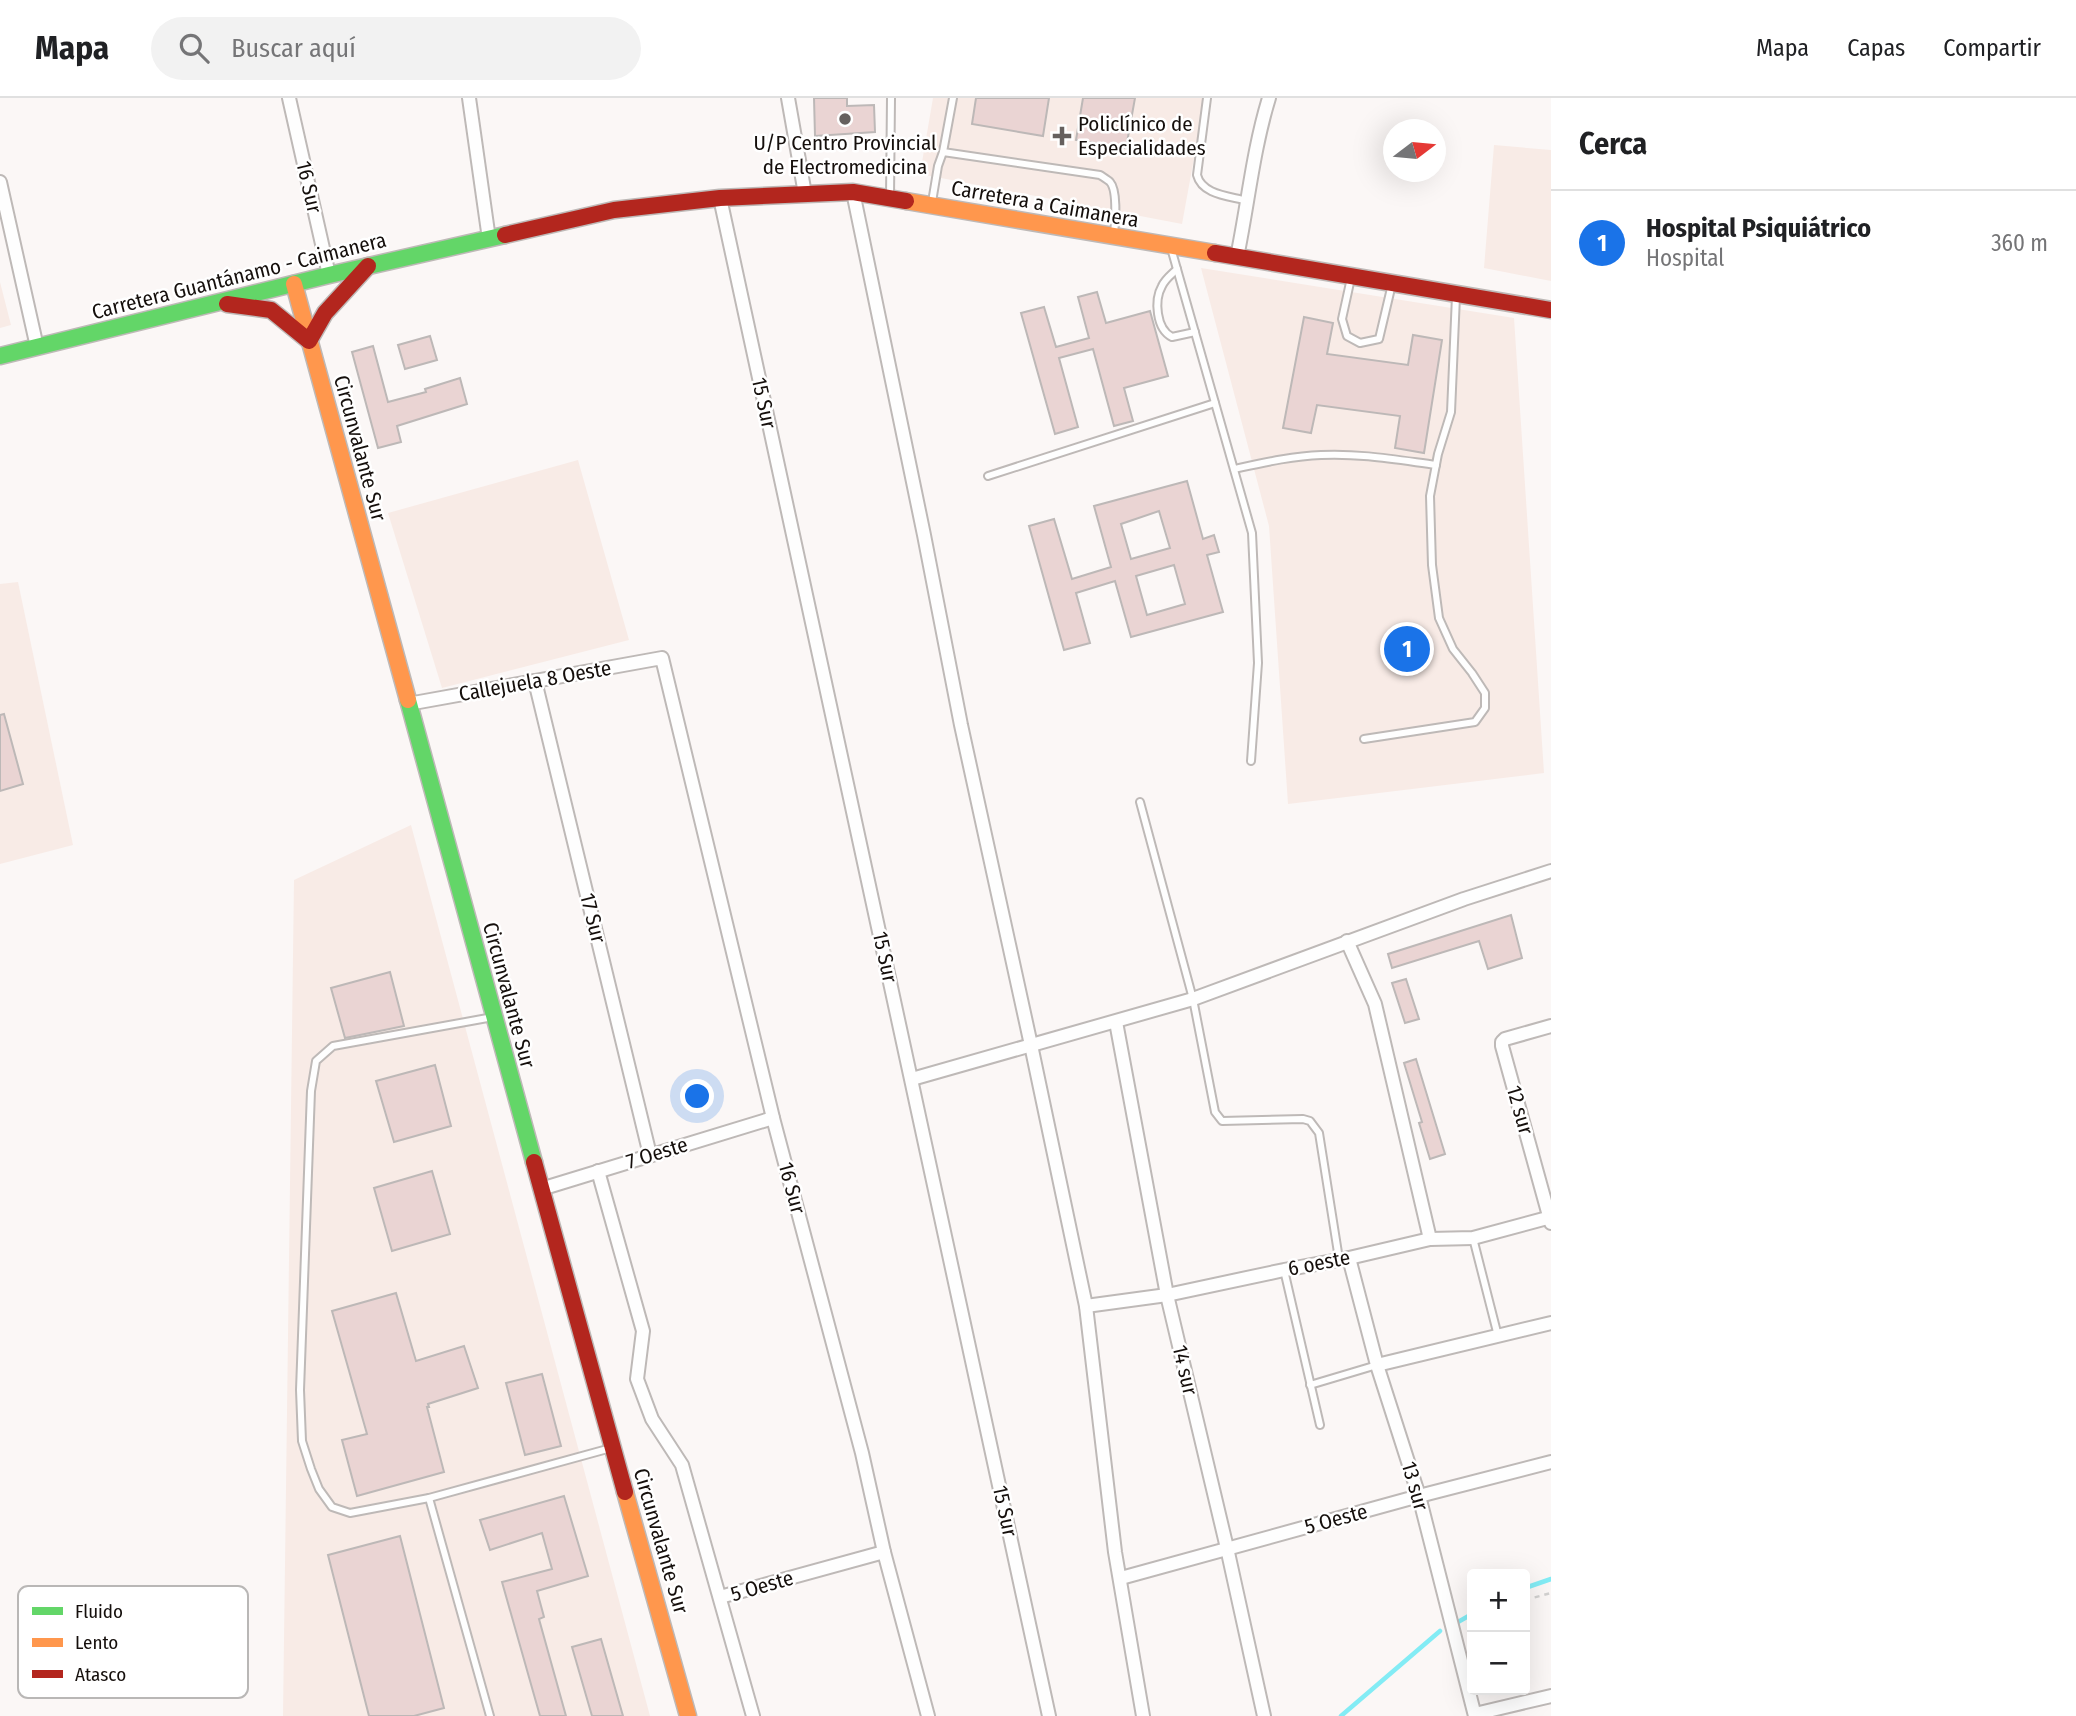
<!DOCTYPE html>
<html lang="es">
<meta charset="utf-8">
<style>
:root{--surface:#fff;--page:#f2f2f2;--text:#202124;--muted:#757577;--line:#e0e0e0;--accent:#1a73e8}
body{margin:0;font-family:"Fira Sans Condensed",sans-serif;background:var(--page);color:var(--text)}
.controls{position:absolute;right:21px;bottom:21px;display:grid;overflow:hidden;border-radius:7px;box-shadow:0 7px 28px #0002}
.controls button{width:63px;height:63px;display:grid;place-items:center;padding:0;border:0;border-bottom:2px solid var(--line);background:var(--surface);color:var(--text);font:35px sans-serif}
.compass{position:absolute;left:1383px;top:21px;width:63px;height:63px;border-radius:50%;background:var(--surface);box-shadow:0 7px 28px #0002;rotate:74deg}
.you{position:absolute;left:698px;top:999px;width:24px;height:24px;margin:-18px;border:5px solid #fff;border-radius:50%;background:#1a73e8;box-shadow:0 0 0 10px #1a73e833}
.badge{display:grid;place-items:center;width:46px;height:46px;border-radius:50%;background:var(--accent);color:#fff;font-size:23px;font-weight:700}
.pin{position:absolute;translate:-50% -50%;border:4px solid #fff;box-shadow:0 2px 7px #0006}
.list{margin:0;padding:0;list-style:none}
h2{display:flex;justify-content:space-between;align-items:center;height:91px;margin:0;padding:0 28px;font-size:30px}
h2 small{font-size:23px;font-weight:400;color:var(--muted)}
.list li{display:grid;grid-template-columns:46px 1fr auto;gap:21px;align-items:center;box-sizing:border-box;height:105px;padding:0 28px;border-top:2px solid var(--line)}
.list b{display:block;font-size:26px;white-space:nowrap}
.list p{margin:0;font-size:23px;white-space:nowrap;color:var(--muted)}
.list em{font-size:23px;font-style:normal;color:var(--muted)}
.icon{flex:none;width:38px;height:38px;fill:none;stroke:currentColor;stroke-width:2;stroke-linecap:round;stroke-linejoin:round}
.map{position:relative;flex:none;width:1551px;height:1618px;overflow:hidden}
header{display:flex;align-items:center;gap:42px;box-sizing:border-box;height:98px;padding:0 35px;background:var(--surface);border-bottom:2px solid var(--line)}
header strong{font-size:33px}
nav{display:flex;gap:38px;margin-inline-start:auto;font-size:24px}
.search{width:490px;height:63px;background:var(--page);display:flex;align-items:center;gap:18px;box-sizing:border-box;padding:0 24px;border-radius:38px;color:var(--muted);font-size:26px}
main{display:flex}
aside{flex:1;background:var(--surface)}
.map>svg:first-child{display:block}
.built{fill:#f8ebe6}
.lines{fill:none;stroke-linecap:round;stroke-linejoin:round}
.stream{stroke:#83ecf5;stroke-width:4.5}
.building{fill:#ead4d3;stroke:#bdb8b7;stroke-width:2;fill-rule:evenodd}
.lane-casing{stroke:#beb9b7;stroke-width:10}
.street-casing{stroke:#beb9b7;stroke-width:16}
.fast-casing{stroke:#beb9b7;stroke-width:19}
.slow-casing{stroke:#beb9b7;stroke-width:19}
.jam-casing{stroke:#beb9b7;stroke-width:19}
.path{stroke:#d2d1d0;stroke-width:2.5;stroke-dasharray:5 5;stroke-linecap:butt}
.lane{stroke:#fefefe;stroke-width:6}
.street{stroke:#fefefe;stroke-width:12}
.fast{stroke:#63d668;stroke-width:16}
.slow{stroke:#ff974d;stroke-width:16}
.jam{stroke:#b3261e;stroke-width:16}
.poi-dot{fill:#66605e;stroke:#fff;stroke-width:2.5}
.labels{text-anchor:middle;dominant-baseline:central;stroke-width:5;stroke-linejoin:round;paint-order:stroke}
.poi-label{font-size:21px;fill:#150f0c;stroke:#fff;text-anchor:start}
.street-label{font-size:21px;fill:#150f0c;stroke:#fff}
.key{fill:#fff;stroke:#b9b7b6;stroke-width:2}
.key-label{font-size:19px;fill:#150f0c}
</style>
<header>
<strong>Mapa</strong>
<div class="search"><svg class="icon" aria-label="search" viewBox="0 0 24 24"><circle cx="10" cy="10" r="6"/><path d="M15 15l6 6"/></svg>Buscar aquí</div>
<nav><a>Mapa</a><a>Capas</a><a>Compartir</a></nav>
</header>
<main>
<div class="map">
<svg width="1551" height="1618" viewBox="0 0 1551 1618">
<rect width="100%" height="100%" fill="#fbf7f6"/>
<g class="built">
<polygon points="933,0 1205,0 1182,126 920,76"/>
<polygon points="1494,47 1551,52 1551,183 1484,170"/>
<polygon points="1201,170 1514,220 1544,675 1288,706 1269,428"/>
<polygon points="0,184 11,227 0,230"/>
<polygon points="578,362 629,542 442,590 388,415"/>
<polygon points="18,484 73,747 0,766 0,486"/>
<polygon points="411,727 650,1618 283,1618 294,782"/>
</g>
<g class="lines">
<g class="stream">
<polyline points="1525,1490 1551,1481"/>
<polyline points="1458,1524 1472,1516"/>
<polyline points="1341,1618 1440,1533"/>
</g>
</g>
<g class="building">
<polygon points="814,0 847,0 847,8 874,7 875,34 815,38"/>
<polygon points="976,0 1049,0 1043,38 972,26"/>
<polygon points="1083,0 1135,0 1126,50 1076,42"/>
<polygon points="1097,194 1106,225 1150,213 1168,278 1124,290 1133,323 1114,328 1093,251 1059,260 1078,329 1055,336 1021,215 1044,209 1056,249 1089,240 1078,199"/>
<polygon points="1304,219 1333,225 1327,256 1408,267 1413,237 1442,242 1424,355 1395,350 1400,318 1317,307 1311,335 1283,330"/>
<polygon points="430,238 437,262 405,271 398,247"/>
<polygon points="373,248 388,304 426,294 425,291 460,280 467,306 397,328 401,344 378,350 352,254"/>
<path d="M1187,383L1203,441L1214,437L1219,454L1207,457L1223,514L1131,539L1115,483L1076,495L1090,545L1064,552L1029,428L1054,421L1072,481L1111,469L1094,408ZM1159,413L1170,450L1131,461L1121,426ZM1174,467L1185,506L1147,517L1136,478Z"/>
<polygon points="4,616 23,686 0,693 0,617"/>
<polygon points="1511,817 1522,860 1488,871 1479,843 1392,870 1388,856"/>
<polygon points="390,874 404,928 345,940 331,890"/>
<polygon points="1406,881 1419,921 1405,925 1392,885"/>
<polygon points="1416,961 1445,1056 1430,1061 1419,1025 1422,1024 1404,965"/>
<polygon points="435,967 451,1028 394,1044 376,983"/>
<polygon points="432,1073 450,1136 392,1153 374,1090"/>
<polygon points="396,1195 416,1263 464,1248 478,1290 428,1306 429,1309 427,1309 444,1374 357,1398 342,1342 367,1336 332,1213"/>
<polygon points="542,1276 561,1348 525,1357 506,1285"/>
<polygon points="564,1398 588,1478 537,1493 544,1519 539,1521 566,1618 540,1618 502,1484 552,1471 542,1435 490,1452 480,1422"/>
<polygon points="400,1438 444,1610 414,1618 369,1618 328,1457"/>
<polygon points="601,1541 623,1618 592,1618 572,1549"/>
</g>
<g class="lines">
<g class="lane-casing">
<g id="lane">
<path d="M1207,0L1197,77C1202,97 1230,98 1247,103"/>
<polyline points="943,54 953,0"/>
<polyline points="890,99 891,0"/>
<path d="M932,104L938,68L943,54L1100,77C1103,79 1108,82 1110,84C1118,93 1115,124 1114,137"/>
<polyline points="1171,150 1252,435 1258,565 1251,663"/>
<path d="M1177,171C1172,176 1165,181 1162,188C1154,202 1156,231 1172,239L1195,234"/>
<polyline points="1351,180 1342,221 1347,238 1360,245 1379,241 1392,186"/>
<path d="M1234,371C1262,365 1292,358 1321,357C1359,355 1398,362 1436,367"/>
<polyline points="988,378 1215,305"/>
<polyline points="1364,641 1475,624 1485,610 1485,595 1472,575 1453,551 1439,520 1432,467 1430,398 1438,356 1451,314 1456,198"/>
<polyline points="1140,704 1193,901 1215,1014 1222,1023 1303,1021 1310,1023 1319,1035 1339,1161"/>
<polyline points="493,919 333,948 316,963 311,993 300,1292 302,1343 311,1371 319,1391 332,1409 350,1415 429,1400 611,1350"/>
<polyline points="1473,1140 1498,1238"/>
<polyline points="1284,1172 1320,1327"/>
<polyline points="1310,1287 1377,1267"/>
<polyline points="429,1400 490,1618"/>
</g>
</g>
<g class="street-casing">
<g id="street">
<polyline points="289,0 329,177"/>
<polyline points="469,0 489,141"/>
<polyline points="788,0 805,96"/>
<polyline points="0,84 37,249"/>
<polyline points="853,94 924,437 961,627 1031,947 1086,1208 1115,1454 1143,1618"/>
<polyline points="720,100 1049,1618"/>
<path d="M1237,159C1248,106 1253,52 1269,0"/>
<polyline points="535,583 650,1057"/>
<polyline points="408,606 662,560 773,1020 862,1355 884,1454 928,1618"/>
<polyline points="1347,843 1375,906 1430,1141"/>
<polyline points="1116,924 1167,1197 1227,1450 1264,1618"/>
<polyline points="912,981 1193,901 1464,801 1551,773"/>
<polyline points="598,1073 643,1233 637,1281 652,1321 682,1367 753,1618"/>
<polyline points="541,1091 773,1020"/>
<polyline points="1551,1125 1502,948 1502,944 1505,941 1551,928"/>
<polyline points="1349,1160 1377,1267 1419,1398 1475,1618"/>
<polyline points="1086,1208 1167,1197 1284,1172 1349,1160 1430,1141 1473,1140 1551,1119"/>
<polyline points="1377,1267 1551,1225"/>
<polyline points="1121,1480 1419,1398 1551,1364"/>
<polyline points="720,1499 884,1454"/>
<polyline points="1475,1616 1551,1598"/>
</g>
</g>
<g class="fast-casing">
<g id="fast">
<polyline points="0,258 329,177 505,137"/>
<polyline points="408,602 534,1064"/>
</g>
</g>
<g class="slow-casing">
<g id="slow">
<polyline points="906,103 1215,155"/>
<polyline points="294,186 408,602"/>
<polyline points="625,1394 688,1618"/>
</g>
</g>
<g class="jam-casing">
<g id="jam">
<polyline points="505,137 614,112 720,100 853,94 906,103"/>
<polyline points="1215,155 1551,212"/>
<polyline points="227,206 271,212 309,243 325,215 368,168"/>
<polyline points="534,1064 625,1394"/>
</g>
</g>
<polyline class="path" points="1525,1502 1551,1495"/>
<use href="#lane" class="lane"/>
<use href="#street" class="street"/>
<use href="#fast" class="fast"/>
<use href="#slow" class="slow"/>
<use href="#jam" class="jam"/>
</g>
<g class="poi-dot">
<circle cx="845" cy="21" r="7"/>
<path d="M1058.5 27.5h7v7h7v7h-7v7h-7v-7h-7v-7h7z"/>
</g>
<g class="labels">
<g class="poi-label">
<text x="1078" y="26">Policlínico de<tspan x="1078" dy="24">Especialidades</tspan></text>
<text x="845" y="45" text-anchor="middle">U/P Centro Provincial<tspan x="845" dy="24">de Electromedicina</tspan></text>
</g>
<g class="street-label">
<text transform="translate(309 89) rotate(77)">16 Sur</text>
<text transform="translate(1045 106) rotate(10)">Carretera a Caimanera</text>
<text transform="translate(239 178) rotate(-14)">Carretera Guantánamo - Caimanera</text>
<text transform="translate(764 305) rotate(78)">15 Sur</text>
<text transform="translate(360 350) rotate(75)">Circunvalante Sur</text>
<text transform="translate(535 583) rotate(-10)">Callejuela 8 Oeste</text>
<text transform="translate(593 820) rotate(76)">17 Sur</text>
<text transform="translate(885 859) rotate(78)">15 Sur</text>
<text transform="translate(509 897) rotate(75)">Circunvalante Sur</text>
<text transform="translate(1520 1012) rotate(74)">12 sur</text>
<text transform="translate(657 1055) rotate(-17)">7 Oeste</text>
<text transform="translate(792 1090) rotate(75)">16 Sur</text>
<text transform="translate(1319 1165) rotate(-11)">6 oeste</text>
<text transform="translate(1185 1272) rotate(77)">14 sur</text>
<text transform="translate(1415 1388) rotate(74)">13 sur</text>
<text transform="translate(1005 1413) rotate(78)">15 Sur</text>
<text transform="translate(1336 1421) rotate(-15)">5 Oeste</text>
<text transform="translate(661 1443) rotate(74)">Circunvalante Sur</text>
<text transform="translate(762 1488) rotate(-16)">5 Oeste</text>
</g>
</g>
<rect x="18" y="1488" width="230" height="112" rx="10" class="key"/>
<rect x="32" y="1509" width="31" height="8" fill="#63d668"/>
<rect x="32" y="1540" width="31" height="9" fill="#ff974d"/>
<rect x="32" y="1572" width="31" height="8" fill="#b3261e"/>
<g class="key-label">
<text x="75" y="1520">Fluido</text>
<text x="75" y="1551">Lento</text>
<text x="75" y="1583">Atasco</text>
</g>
</svg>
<div class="controls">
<button>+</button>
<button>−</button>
</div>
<svg class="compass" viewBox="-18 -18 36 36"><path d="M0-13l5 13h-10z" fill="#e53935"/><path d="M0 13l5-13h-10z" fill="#757577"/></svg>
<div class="you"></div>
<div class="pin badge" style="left:1407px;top:551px">1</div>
</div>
<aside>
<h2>Cerca<small></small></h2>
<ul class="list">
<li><span class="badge">1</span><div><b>Hospital Psiquiátrico</b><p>Hospital</p></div><em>360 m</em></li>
</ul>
</aside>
</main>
